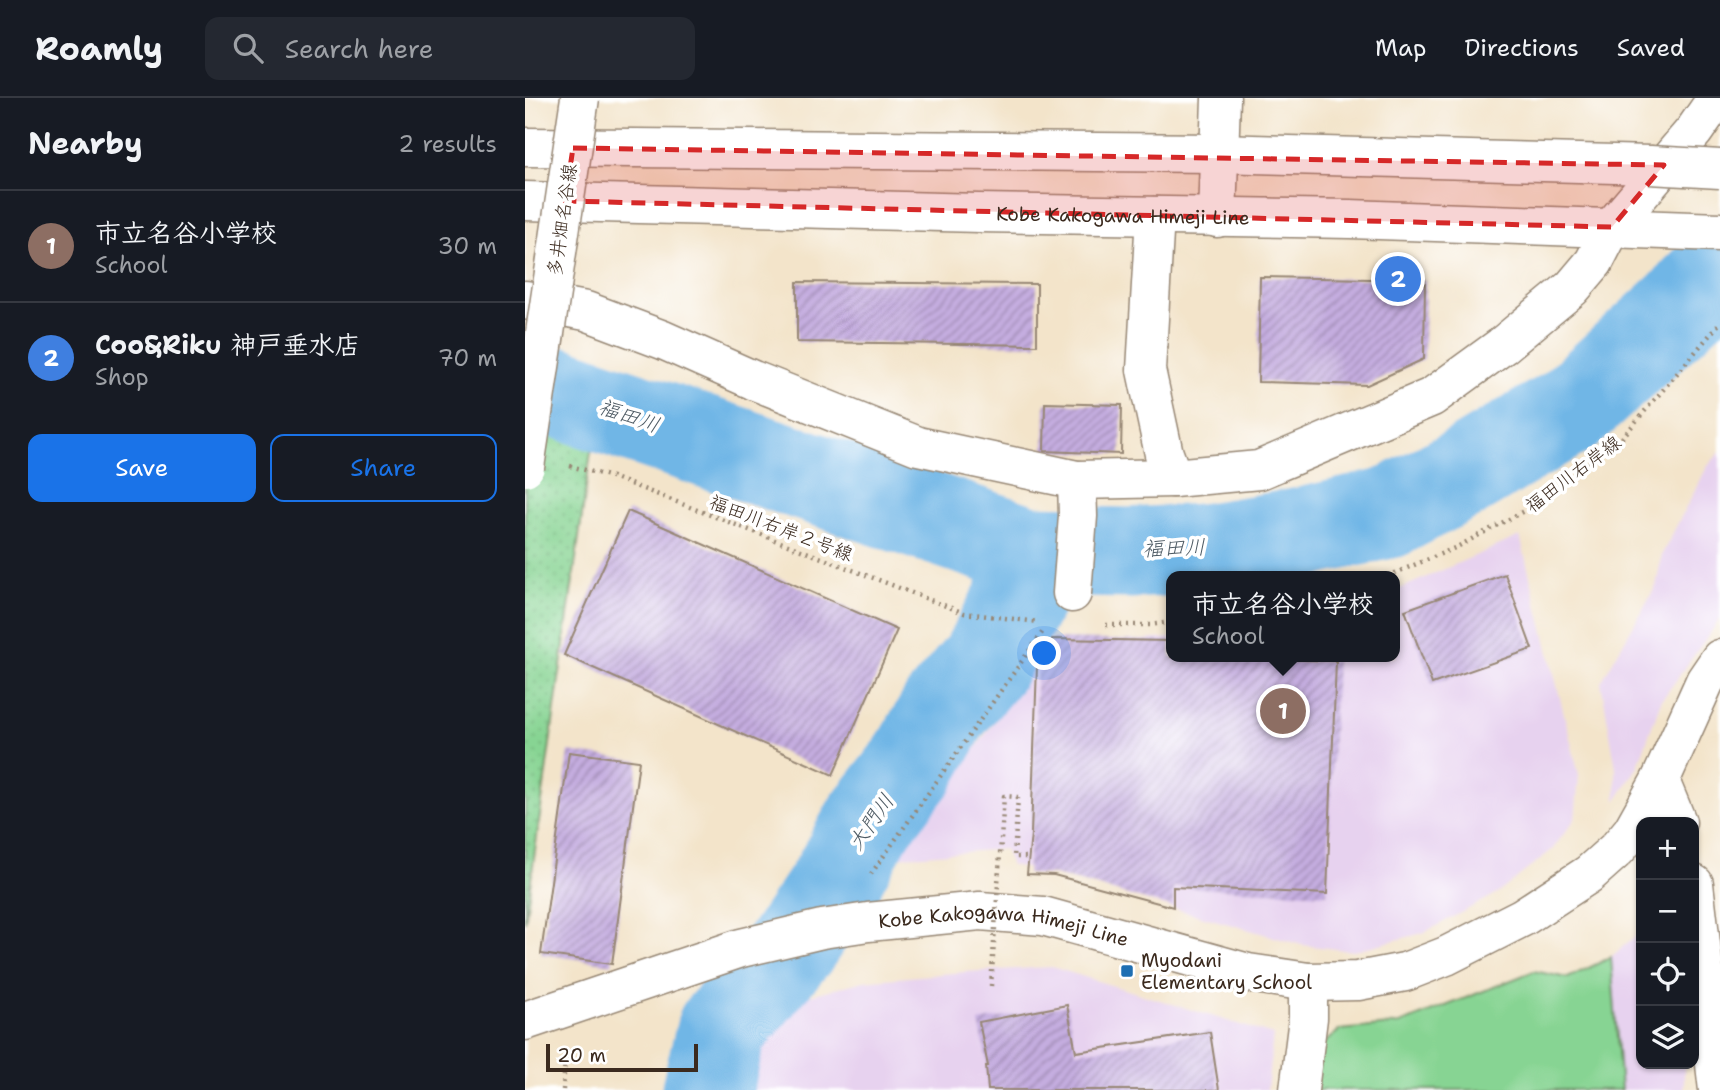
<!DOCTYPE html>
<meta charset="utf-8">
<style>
:root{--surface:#171b24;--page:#242831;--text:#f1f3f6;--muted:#9ea1a6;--line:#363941;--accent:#1a73e8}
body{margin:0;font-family:"Shantell Sans","Klee One",sans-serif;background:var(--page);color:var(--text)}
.controls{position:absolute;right:21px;bottom:21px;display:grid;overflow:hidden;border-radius:14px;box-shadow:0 2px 5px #0004}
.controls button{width:63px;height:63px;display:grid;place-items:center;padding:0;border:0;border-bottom:2px solid var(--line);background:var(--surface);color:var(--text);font:35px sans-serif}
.scale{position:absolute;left:21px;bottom:18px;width:152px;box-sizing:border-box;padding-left:7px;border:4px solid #3b2a1e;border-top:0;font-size:19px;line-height:24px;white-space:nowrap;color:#3b2a1e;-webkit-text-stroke:5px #fff;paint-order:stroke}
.you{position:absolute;left:520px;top:556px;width:24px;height:24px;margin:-18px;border:5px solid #fff;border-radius:50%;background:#1a73e8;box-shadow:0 0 0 10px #1a73e833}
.badge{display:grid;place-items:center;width:46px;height:46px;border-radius:50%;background:var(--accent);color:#fff;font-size:23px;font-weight:700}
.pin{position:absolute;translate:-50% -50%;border:4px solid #fff;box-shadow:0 2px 7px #0006}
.popup{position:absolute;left:641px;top:473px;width:234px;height:91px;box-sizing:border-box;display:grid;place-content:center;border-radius:14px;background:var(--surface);filter:drop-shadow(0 2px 5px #0005);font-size:23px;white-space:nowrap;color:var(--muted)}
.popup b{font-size:26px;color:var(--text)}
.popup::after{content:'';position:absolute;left:50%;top:100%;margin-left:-14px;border:14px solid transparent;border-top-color:var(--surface)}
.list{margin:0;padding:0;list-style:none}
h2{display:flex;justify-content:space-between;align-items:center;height:91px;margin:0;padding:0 28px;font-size:30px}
h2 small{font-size:23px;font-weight:400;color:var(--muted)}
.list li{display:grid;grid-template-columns:46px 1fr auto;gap:21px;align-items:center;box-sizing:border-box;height:112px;padding:0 28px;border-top:2px solid var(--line)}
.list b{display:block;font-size:26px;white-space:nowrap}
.list p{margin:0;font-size:23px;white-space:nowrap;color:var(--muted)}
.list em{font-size:23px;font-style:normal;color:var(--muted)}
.actions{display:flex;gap:14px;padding:21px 28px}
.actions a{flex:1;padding:16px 0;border:2px solid var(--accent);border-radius:14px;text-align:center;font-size:24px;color:var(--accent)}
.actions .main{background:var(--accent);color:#fff}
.icon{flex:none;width:38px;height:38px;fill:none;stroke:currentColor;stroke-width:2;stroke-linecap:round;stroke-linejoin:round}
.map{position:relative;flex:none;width:1195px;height:992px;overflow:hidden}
header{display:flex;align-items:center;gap:42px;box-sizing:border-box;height:98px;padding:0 35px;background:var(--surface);border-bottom:2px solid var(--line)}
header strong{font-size:33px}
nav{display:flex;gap:38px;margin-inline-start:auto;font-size:24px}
.search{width:490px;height:63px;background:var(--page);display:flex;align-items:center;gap:18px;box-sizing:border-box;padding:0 24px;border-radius:14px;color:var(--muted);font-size:26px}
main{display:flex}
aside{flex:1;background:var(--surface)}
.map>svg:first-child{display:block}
.built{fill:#e7d2ef}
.park{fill:url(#park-dots);stroke:#617f58;stroke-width:2}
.garden{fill:#87d493;stroke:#617f58;stroke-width:2}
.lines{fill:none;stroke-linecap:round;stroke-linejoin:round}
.river{stroke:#70b6e6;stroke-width:91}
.building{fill:url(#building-hatch)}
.minor-casing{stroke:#978774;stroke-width:41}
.major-casing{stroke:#978774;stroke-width:41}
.path{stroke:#978774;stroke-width:4.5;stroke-dasharray:2 5;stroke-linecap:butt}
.minor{stroke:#fff;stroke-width:38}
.major{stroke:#fff;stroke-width:38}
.minor-bridge-casing{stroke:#978774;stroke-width:41;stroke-linecap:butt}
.major-bridge-casing{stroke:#978774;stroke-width:41;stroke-linecap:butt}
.path-bridge{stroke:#978774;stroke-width:4.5;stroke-dasharray:2 5;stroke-linecap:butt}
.minor-bridge{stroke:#fff;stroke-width:38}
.major-bridge{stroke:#fff;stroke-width:38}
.marked{fill:#d62828;fill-opacity:0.2;stroke:#d62828;stroke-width:5;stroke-dasharray:14 9;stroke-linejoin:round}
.poi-dot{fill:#1f6fb2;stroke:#fff;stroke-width:2.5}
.labels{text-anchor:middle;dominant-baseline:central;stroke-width:7;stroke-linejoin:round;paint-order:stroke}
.street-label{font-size:19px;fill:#3b2a1e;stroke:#fff}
.poi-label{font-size:19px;fill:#3b2a1e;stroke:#fff;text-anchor:start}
.water-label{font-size:21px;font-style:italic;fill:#4e5b64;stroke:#fff}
</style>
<header>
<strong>Roamly</strong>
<div class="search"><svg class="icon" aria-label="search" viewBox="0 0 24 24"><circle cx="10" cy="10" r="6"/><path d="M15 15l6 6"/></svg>Search here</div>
<nav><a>Map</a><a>Directions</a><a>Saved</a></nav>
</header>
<main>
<aside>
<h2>Nearby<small>2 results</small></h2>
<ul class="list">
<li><span class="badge" style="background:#8d6e63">1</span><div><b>市立名谷小学校</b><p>School</p></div><em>30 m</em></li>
<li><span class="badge" style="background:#3f7fe0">2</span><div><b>Coo&amp;Riku 神戸垂水店</b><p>Shop</p></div><em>70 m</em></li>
</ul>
<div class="actions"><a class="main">Save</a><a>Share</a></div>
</aside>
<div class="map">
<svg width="1195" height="992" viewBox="0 0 1195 992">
<defs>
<pattern id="park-dots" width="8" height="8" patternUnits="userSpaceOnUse" patternTransform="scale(1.75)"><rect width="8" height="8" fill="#87d493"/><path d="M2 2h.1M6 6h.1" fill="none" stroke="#75b67e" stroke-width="1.8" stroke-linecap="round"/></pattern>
<pattern id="building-hatch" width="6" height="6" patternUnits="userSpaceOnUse" patternTransform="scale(1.75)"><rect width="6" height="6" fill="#c5ade0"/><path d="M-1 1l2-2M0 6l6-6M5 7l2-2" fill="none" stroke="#a18db5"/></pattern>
</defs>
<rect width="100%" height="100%" fill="#fff"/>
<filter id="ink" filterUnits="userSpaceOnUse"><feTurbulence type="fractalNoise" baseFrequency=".0143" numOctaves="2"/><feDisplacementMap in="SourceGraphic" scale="14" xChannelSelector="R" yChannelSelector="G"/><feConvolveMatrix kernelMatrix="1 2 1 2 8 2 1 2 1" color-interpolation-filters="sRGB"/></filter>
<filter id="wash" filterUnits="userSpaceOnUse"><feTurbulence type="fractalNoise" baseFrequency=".00686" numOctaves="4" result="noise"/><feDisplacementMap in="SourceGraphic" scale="28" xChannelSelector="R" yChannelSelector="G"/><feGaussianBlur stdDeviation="1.57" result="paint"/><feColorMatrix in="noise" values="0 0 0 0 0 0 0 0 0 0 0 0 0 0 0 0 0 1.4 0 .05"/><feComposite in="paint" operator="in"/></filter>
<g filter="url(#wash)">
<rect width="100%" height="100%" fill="#f3e4ca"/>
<g class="built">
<polygon points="1195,354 1195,521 1136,603 1112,670 1091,703 1091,670 1076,584 1131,488 1137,456 1182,369"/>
<polygon points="995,438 1054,677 1050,721 1027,752 973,795 898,835 828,853 777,847 528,776 486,767 479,751 372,759 524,549 646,540 646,559 870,559 870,493"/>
<polygon points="1116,833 1116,966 1159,966 1159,992 790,992 815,932 875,926 1009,873 1043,880 1086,859"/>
<polygon points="527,869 748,937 742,992 201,992 225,913 339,883 439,874"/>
</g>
<polygon class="park" points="0,318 69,332 0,824"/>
<polygon class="garden" points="1086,859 1096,992 790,992 795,948 815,932 875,926 1009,873 1043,880"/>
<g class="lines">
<g class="river">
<polyline points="0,283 505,453 604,455 678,451 777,435 864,415 936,377 1045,312 1162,205 1195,168"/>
<polyline points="182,992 197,930 268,847 312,781 343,725 388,667 420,612 460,564 497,496 505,453"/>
</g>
</g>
<g id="blocks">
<g class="building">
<polygon points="735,179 900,182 899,261 842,287 733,284"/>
<polygon points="272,184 512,186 512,247 272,244"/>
<polygon points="520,305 597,307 596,356 519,353"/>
<polygon points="103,413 372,532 308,677 39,557"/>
<polygon points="980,476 1007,551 907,586 880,512"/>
<polygon points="527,541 646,543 646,559 754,559 753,561 811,563 802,796 648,789 648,809 529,777 502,776 506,736 512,568"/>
<polygon points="44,654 114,663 87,866 16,856"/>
<polygon points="542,907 551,954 685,934 694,992 463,992 461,968 463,968 454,924"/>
</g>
</g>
</g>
<g filter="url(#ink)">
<use href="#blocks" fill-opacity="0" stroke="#978774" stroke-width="2"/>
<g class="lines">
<g class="minor-casing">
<g id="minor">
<polyline points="630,118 621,272 639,356 648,380"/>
<polyline points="692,120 696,0"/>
<polyline points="0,202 61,213 138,242 228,282 393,348 552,382 648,380 734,372 907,299 977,248 1047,190 1069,164 1087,129 1169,33 1192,0"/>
<polyline points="547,495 553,418 552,382"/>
<polyline points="1135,683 1152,724"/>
<polyline points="1169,786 1193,992"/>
<polyline points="774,992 783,920 783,884"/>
</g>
</g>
<g class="major-casing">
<g id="major">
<polyline points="0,49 693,55 1125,67"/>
<path id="s1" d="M0,103L454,115L825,121L1195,134"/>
<path id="s2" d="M0,923L216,850L297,831L343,824L455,813L518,818L723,875L783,884L833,883L880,874L921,858L998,819L1064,776L1092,751L1107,733L1135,683L1180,583L1195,561"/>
</g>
</g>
<g class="path">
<polyline points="45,368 87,379 439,515 513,524"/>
<polyline points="863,478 932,449 1010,407 1096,341 1195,225"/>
<polyline points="581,527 625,527 646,524"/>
<polyline points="493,699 489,759 503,759"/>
<polyline points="346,776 519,532"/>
<polyline points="38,992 40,959"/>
</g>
<use href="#minor" class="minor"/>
<use href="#major" class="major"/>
<g class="minor-bridge-casing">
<polyline id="minor-bridge" points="0,369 55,0"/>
</g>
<g class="major-bridge-casing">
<polyline id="major-bridge" points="1125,67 1195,71"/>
</g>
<polyline class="path-bridge" points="466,888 479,698 493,699"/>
<use href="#minor-bridge" class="minor-bridge"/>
<use href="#major-bridge" class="major-bridge"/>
</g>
</g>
<path class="marked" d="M48,50L1139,67L1087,129L40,103Z"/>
<rect class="poi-dot" x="595" y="866" width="14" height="14" rx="3.5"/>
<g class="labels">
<g class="street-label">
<text stroke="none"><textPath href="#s1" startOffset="598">Kobe Kakogawa Himeji Line</textPath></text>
<text transform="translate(37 122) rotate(-82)">多井畑名谷線</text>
<text transform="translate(1048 376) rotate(-37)">福田川右岸線</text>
<text transform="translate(256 430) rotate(21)">福田川右岸２号線</text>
<text stroke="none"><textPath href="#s2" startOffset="495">Kobe Kakogawa Himeji Line</textPath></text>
</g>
<g class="poi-label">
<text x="616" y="862">Myodani<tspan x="616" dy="22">Elementary School</tspan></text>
</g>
<g class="water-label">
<text transform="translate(104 318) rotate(19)">福田川</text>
<text transform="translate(649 450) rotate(-2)">福田川</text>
<text transform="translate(346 724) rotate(-55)">大門川</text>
</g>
</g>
</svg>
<div class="controls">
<button>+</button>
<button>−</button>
<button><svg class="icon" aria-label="locate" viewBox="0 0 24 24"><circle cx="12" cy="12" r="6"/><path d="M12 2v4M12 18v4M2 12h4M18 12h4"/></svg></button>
<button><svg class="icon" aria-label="layers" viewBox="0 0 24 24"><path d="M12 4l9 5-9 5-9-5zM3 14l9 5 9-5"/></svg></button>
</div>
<div class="scale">20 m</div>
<div class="you"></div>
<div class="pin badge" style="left:758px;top:613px;background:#8d6e63">1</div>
<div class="popup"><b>市立名谷小学校</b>School</div>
<div class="pin badge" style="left:873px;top:181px;background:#3f7fe0">2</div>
</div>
</main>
